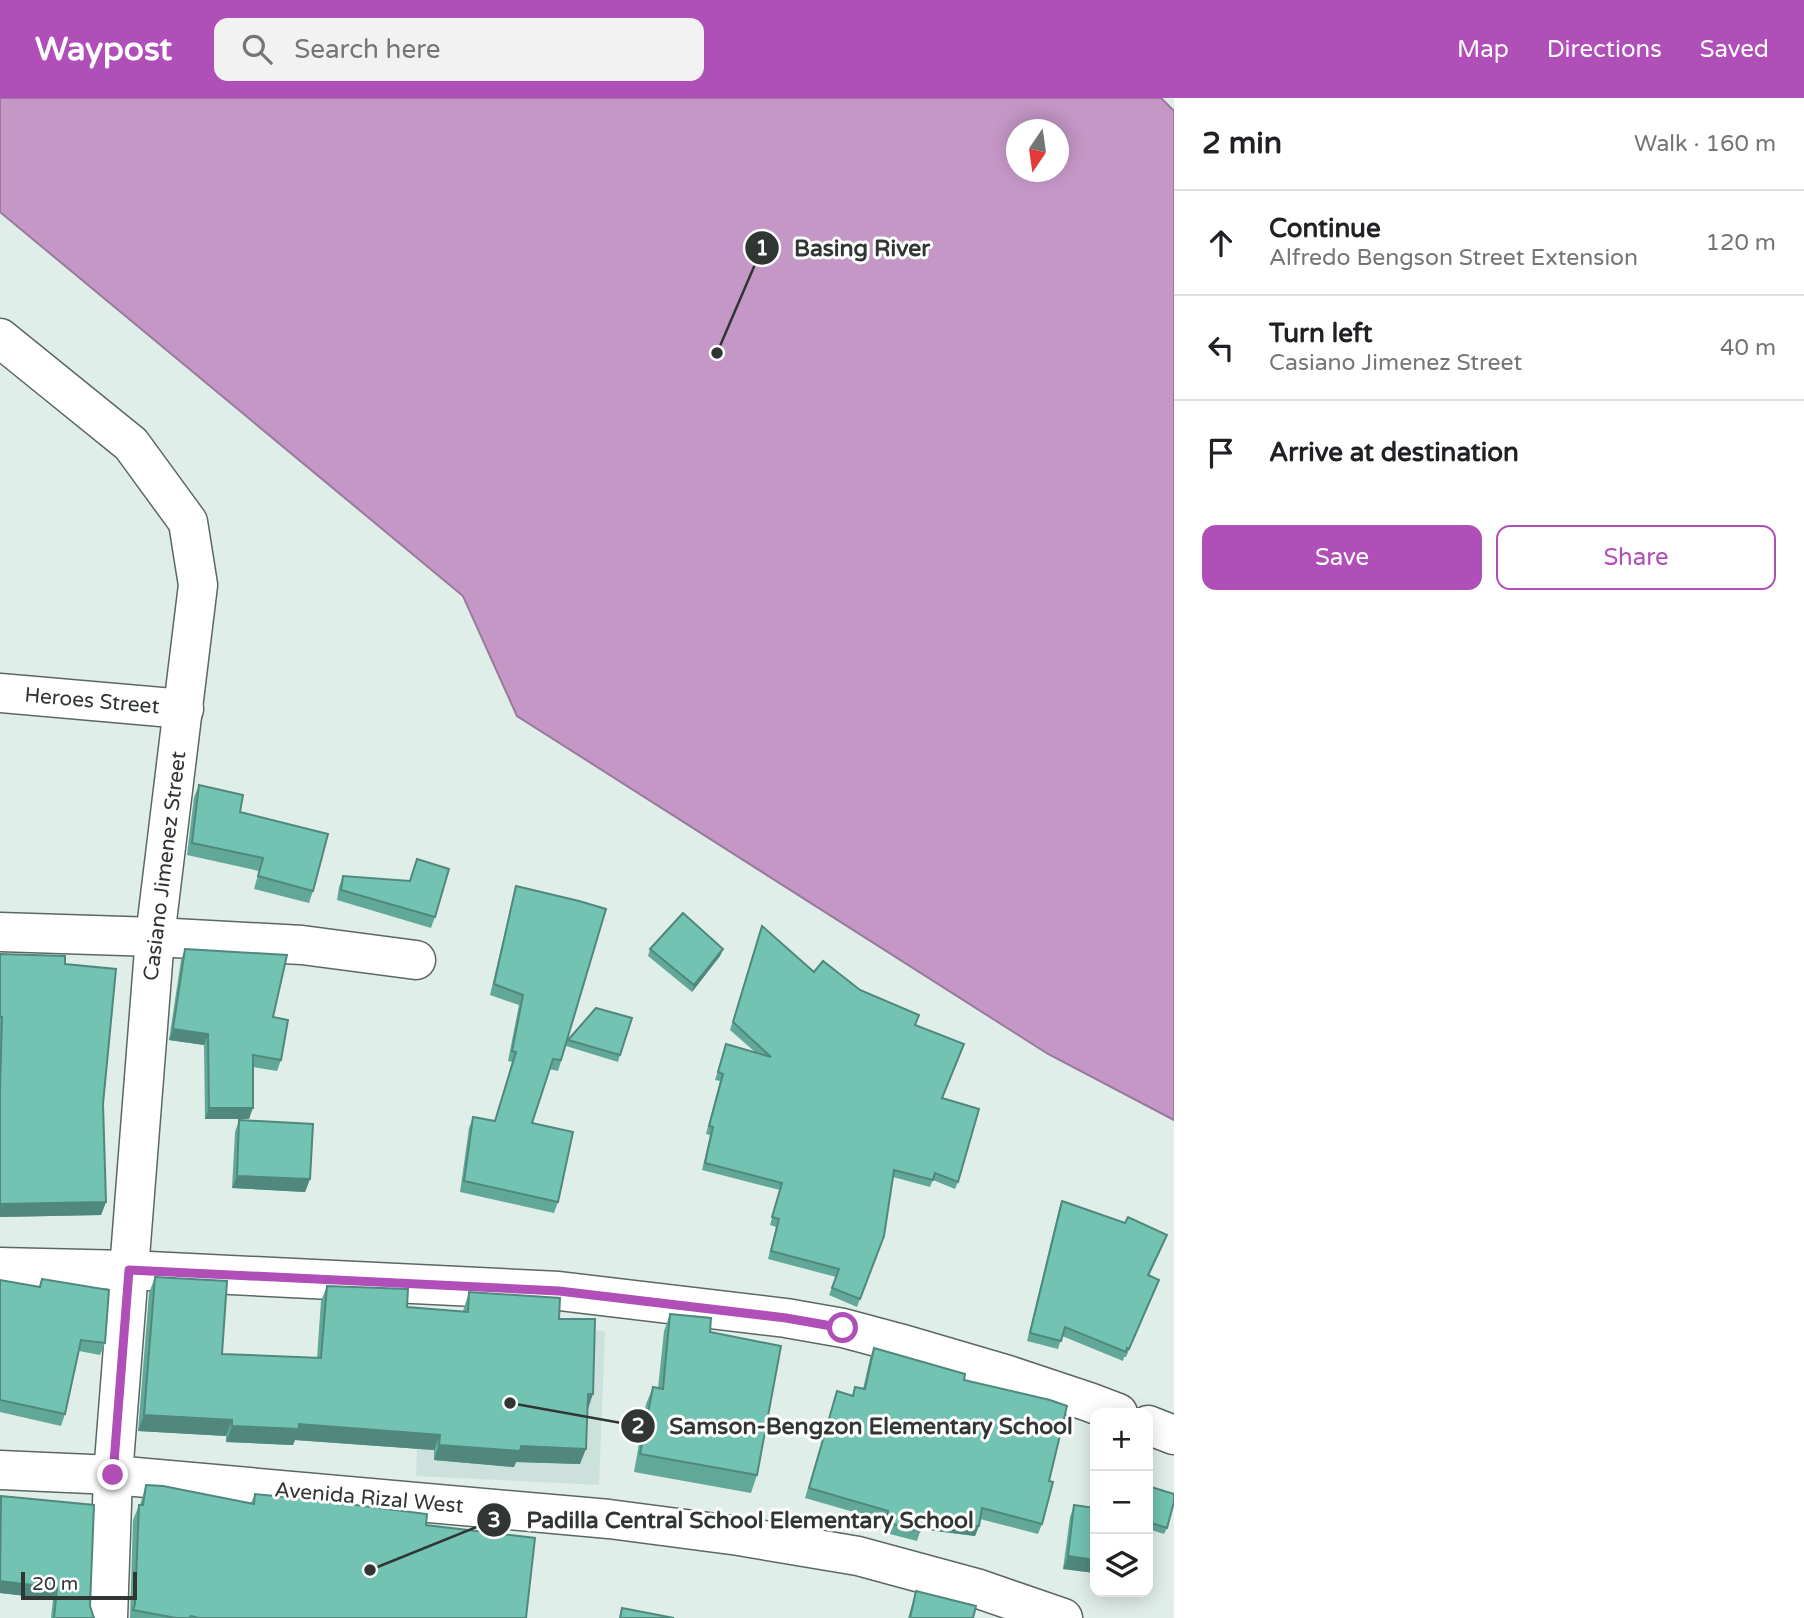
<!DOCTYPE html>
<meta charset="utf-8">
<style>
:root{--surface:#fff;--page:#f2f2f2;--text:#202124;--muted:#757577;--line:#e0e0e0;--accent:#b04fb7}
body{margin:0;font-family:"Varela Round",sans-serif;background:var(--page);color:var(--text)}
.controls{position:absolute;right:21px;bottom:21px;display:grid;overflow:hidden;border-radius:14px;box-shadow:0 4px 18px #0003}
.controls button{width:63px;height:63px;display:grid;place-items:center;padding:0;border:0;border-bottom:2px solid var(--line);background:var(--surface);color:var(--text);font:35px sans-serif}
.compass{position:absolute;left:1006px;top:21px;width:63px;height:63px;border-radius:50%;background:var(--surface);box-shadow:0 4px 18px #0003;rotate:193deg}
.scale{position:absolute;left:21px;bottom:18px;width:116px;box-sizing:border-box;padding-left:7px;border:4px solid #313635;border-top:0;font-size:19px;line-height:24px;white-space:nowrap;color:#313635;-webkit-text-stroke:5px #fff;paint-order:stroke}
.stop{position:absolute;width:21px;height:21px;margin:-16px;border:5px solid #b04fb7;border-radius:50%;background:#fff}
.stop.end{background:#b04fb7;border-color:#fff;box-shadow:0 2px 7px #0008}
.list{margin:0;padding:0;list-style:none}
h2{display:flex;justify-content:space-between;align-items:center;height:91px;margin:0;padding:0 28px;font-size:30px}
h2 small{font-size:23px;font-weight:400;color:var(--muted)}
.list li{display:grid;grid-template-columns:46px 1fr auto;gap:21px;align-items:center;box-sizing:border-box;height:105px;padding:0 28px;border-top:2px solid var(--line)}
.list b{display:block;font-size:26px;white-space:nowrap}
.list p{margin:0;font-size:23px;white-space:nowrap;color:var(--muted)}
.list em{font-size:23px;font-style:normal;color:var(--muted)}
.actions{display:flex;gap:14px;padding:21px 28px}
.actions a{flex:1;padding:16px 0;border:2px solid var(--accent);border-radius:14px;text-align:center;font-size:24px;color:var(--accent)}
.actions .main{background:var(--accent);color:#fff}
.icon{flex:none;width:38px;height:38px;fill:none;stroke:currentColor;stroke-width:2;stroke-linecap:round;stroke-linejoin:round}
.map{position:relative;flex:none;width:1174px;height:1520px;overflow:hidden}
header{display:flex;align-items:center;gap:42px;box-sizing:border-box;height:98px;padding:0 35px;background:var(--accent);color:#fff}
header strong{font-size:33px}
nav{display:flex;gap:38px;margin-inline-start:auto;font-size:24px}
.search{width:490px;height:63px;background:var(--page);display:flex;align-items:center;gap:18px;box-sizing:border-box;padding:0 24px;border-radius:14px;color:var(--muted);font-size:26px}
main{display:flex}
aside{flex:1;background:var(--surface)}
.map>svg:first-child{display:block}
.built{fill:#cce1dc}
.water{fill:#c597c7;stroke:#997a9b;stroke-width:2;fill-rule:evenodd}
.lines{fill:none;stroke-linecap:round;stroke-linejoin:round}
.minor-casing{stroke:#5b6764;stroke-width:41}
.tertiary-casing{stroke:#5b6764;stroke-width:41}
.minor{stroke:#fff;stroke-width:38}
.tertiary{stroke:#fff;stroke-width:38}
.wall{fill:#62a899}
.shaded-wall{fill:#50887d}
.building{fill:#72c3b2;stroke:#50887d;stroke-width:2}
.route{stroke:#b04fb7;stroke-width:9}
.labels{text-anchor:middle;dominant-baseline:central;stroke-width:6;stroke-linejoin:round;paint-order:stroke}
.street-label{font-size:21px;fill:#313635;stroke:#fff}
.leader{fill:none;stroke:#313635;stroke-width:2.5}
.callout-dot{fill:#313635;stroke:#fff;stroke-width:2.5}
.mark-label{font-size:21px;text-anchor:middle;font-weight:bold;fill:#fff}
.callout-label{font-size:23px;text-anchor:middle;font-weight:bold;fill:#313635;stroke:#fff;stroke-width:6;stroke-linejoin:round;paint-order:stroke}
</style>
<header>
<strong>Waypost</strong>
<div class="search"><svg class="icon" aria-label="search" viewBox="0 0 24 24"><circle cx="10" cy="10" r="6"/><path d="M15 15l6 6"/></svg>Search here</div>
<nav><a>Map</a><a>Directions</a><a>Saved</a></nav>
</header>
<main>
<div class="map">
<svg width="1174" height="1520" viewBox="0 0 1174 1520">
<rect width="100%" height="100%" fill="#e0eeea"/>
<polygon class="built" points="421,1221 605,1233 599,1387 416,1378"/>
<path class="water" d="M0,0H1161L1174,13V1022L1048,956L517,618L463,498L0,114ZM1016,32H1058V74H1016Z"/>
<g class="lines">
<g class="minor-casing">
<g id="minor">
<polyline points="0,595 184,611"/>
<polyline points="0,834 155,839 302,847 416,862"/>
<polyline points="0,1169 129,1172 559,1193 786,1220 843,1230 899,1245 1008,1277 1089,1304 1118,1315"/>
<polyline points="1148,1327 1174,1337"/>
<polyline points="108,1520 113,1377"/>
</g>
</g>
<g class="tertiary-casing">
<g id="tertiary">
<polyline points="0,240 131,346 188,424 198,487 155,839 113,1377"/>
<polyline points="0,1372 113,1377 609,1421 739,1438 858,1458 976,1490 1063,1520"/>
</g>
</g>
<use href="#minor" class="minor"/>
<use href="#tertiary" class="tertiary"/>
</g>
<g class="wall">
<polygon points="199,687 240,714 313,793 309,805 254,791 259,773 187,757 194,699"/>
<polygon points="417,761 435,819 431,830 337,802 339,789 343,778 410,783"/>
<polygon points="516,788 568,942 620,957 618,964 566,948 558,973 549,971 532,1025 558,1104 554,1115 460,1094 469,1030 473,1019 495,1023 512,964 508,963 519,907 490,897 513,799"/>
<polygon points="759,836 814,874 860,892 915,927 942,1000 958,1084 955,1091 933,1082 930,1089 893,1079 884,1138 857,1209 829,1197 836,1179 768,1161 776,1129 770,1127 780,1092 702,1072 710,1037 706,1036 720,983 715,982 726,946 755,954 730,932"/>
<polygon points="185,851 273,919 281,962 277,973 253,969 249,1021 205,1021 204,947 169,942 181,862"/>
<polygon points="650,851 723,851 720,858 692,894 648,858"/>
<polygon points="0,856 65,866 103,1006 106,1104 101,1117 0,1119"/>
<polygon points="239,1022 310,1081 305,1094 232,1090 235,1034"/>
<polygon points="1062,1103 1164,1145 1149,1178 1159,1182 1126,1259 1124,1259 1123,1263 1062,1238 1058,1251 1027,1243 1059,1111"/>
<polygon points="155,1179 222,1256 317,1260 321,1203 327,1188 407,1209 463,1213 469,1194 559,1221 588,1311 580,1366 516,1364 514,1369 434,1362 434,1352 295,1342 293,1347 226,1344 226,1338 138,1333 149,1195"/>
<polygon points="42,1181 105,1245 100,1257 79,1253 65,1316 61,1328 0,1314 0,1182 39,1189"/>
<polygon points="670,1216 757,1377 751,1395 634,1374 646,1306 653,1289 658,1290 664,1233"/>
<polygon points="874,1250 964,1282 1049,1383 1042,1426 1038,1436 980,1421 979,1428 975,1438 921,1431 917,1443 882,1434 885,1423 805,1400 837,1293 852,1298 855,1289 863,1291 870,1260"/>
<polygon points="146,1387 251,1405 255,1396 426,1427 526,1520 130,1520 133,1422 139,1407 140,1407"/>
<polygon points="1148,1388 1167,1430 1164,1436 1148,1431"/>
<polygon points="1,1398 90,1508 94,1520 51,1520 53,1501 0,1495 0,1401"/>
<polygon points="1074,1407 1095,1410 1095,1475 1063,1471 1070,1419"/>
<polygon points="916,1493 973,1520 908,1520"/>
</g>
<g class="shaded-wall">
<polygon points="723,851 720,858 692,894 694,887"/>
<polygon points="173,931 208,936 204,947 169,942"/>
<polygon points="209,1010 253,1010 249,1021 205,1021"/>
<polygon points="237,1078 310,1081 305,1094 232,1090"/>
<polygon points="106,1104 101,1117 0,1119 0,1106"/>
<polygon points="588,1296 593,1296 588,1311"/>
<polygon points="144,1317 232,1322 226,1338 138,1333"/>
<polygon points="299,1326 440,1337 434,1352 295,1342 293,1347 226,1344 232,1328"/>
<polygon points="439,1347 521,1348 586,1351 580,1366 516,1364 514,1369 434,1362"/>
<polygon points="924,1421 979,1428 975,1438 920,1431"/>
<polygon points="1068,1458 1095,1462 1095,1475 1063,1471"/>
<polygon points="0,1483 57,1490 53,1501 0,1495"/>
</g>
<g class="building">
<polygon points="199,687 243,697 240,714 328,736 313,793 258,778 263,760 192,745"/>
<polygon points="417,761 449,771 435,819 341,792 343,778 410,783"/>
<polygon points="516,788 579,803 606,811 561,962 553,961 532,1025 573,1034 558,1104 464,1083 473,1019 495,1023 516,954 512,953 523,897 494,886"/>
<polygon points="683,815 723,851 694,887 650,851"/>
<polygon points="762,828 814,874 823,863 860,892 919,917 915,927 964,946 942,1000 979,1011 958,1084 935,1075 933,1082 894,1072 884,1138 860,1201 832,1190 839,1171 771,1153 779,1121 772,1119 782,1085 705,1065 713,1029 709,1028 723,976 718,974 726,946 771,959 733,924"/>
<polygon points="185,851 287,857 273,919 288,922 281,962 253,957 253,1010 209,1010 208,936 173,931"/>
<polygon points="0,856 65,858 65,866 116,871 103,1006 106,1104 0,1106 0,990 2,919 0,919"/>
<polygon points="596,910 632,920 620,957 568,942"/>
<polygon points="239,1022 313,1026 310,1081 237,1078"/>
<polygon points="1062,1103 1125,1125 1128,1119 1167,1137 1148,1177 1159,1182 1129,1251 1127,1250 1126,1254 1065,1229 1061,1243 1030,1235"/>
<polygon points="155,1179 227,1183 222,1256 321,1260 327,1188 408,1191 407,1209 468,1214 469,1194 560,1200 559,1221 595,1221 593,1296 588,1296 586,1351 521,1348 520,1353 439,1347 440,1337 299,1326 299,1331 232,1328 232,1322 144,1317"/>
<polygon points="42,1181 109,1192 105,1245 81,1242 65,1316 0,1302 0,1182 40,1189"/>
<polygon points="670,1216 711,1220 710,1234 781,1248 757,1377 640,1356 653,1289 663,1291"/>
<polygon points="874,1250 965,1276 964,1282 1050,1302 1067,1308 1049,1383 1053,1384 1042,1426 982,1410 979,1428 924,1421 920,1433 886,1424 888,1413 809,1390 837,1293 853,1298 855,1289 865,1291"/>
<polygon points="146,1387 163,1388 254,1406 255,1396 316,1402 427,1416 426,1427 535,1440 526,1520 199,1520 191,1518 190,1520 176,1520 133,1512 135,1506 139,1407 143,1407"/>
<polygon points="1148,1388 1174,1396 1174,1404 1167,1430 1148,1424"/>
<polygon points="1,1398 94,1407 90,1508 94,1520 54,1520 57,1490 0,1483"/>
<polygon points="1074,1407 1095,1410 1095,1462 1068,1458"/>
<polygon points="916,1493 976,1508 973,1520 910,1520"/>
<polygon points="622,1510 674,1520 620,1520"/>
</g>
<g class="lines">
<polyline class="route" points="113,1377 129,1172 559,1193 786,1220 843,1230"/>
</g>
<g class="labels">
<g class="street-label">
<text transform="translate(92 603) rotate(5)">Heroes Street</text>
<text transform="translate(165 768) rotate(-83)">Casiano Jimenez Street</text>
<text transform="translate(369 1400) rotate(5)">Avenida Rizal West</text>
</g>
</g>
<path class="leader" d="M717 255L762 150M510 1305L638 1328M370 1472L494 1422"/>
<g class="callout-dot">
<circle cx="717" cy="255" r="7"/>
<circle cx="510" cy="1305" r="7"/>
<circle cx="370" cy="1472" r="7"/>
<circle cx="762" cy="150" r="18"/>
<circle cx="638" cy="1328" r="18"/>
<circle cx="494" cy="1422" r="18"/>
</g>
<g class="mark-label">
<text x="762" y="157">1</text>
<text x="638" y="1335">2</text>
<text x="494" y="1429">3</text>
</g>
<g class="callout-label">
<text x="862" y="158">Basing River</text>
<text x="871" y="1336">Samson-Bengzon Elementary School</text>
<text x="750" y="1430">Padilla Central School Elementary School</text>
</g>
</svg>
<div class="controls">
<button>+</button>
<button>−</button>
<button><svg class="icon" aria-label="layers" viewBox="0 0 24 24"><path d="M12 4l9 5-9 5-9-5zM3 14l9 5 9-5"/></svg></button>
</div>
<svg class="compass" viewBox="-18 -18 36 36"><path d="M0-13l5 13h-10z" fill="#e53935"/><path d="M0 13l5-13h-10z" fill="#757577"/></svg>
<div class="scale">20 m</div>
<div class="stop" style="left:843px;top:1230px"></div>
<div class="stop end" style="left:113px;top:1377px"></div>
</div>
<aside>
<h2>2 min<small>Walk · 160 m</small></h2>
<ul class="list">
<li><svg class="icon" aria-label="ahead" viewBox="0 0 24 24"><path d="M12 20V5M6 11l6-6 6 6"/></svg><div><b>Continue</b><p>Alfredo Bengson Street Extension</p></div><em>120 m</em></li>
<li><svg class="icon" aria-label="left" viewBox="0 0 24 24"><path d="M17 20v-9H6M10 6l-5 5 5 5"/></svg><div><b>Turn left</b><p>Casiano Jimenez Street</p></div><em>40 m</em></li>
<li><svg class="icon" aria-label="arrive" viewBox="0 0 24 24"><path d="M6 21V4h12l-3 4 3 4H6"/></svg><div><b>Arrive at destination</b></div></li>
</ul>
<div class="actions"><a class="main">Save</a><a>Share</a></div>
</aside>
</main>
